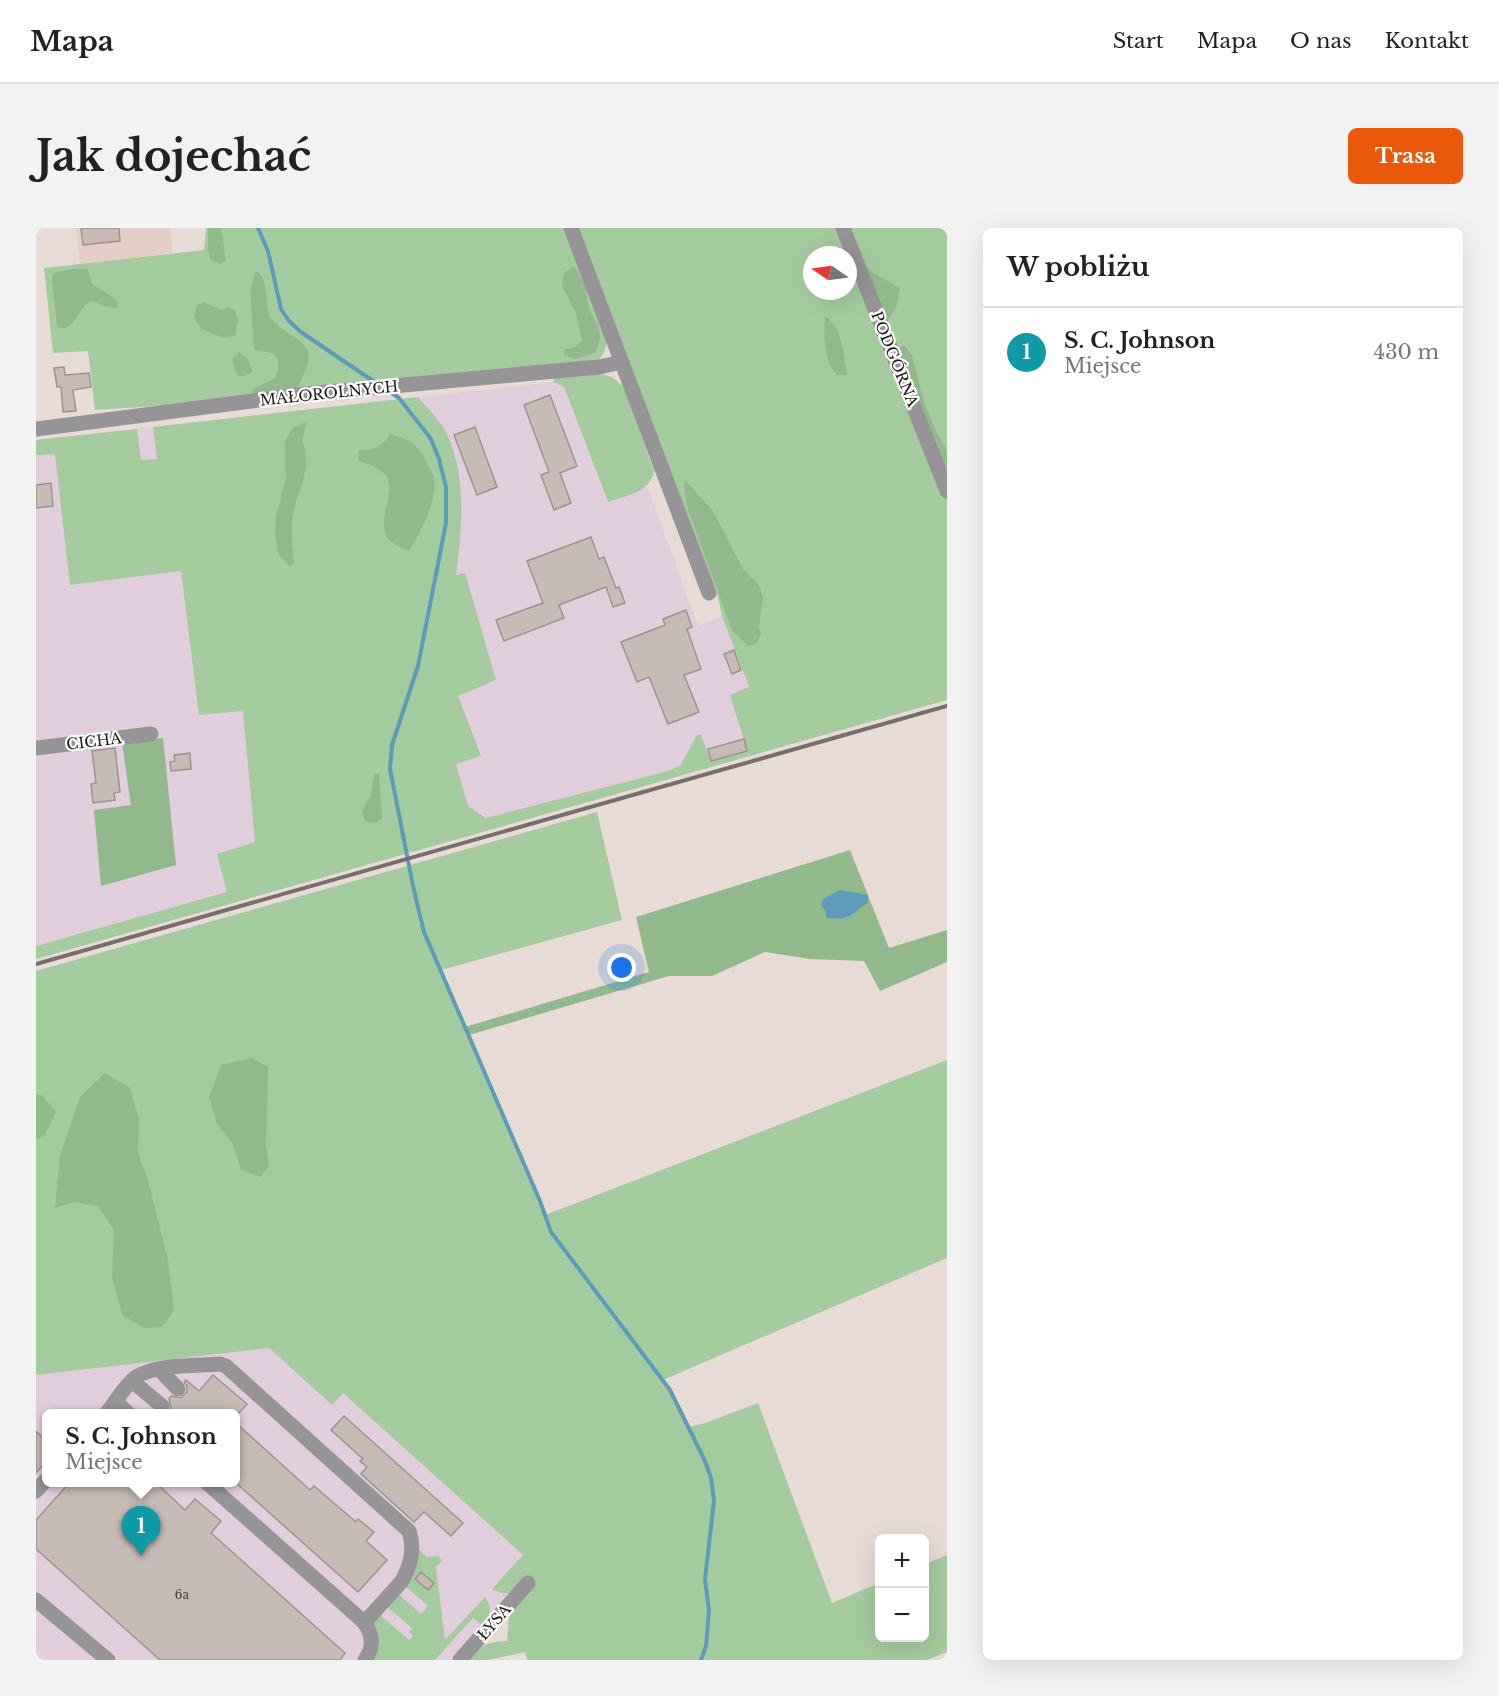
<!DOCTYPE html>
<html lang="pl">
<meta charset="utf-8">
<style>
:root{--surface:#fff;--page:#f2f2f2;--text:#222;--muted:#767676;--line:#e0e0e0;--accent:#ea580c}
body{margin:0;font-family:"Libre Baskerville",serif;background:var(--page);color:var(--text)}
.controls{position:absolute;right:18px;bottom:18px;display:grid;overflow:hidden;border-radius:9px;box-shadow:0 6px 24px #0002}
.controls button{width:54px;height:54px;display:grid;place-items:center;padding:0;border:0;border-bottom:2px solid var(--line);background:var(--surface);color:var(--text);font:30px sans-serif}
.compass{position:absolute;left:767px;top:18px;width:54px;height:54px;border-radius:50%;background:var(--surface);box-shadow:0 6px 24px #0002;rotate:283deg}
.you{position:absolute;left:586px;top:740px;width:21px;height:21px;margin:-15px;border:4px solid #fff;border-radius:50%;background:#1a73e8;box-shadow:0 0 0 9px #1a73e833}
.badge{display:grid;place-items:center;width:39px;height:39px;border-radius:50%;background:var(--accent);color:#fff;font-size:20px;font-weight:700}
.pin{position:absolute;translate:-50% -50px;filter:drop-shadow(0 2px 3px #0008)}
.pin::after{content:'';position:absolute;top:32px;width:21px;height:18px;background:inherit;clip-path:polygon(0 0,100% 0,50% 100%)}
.popup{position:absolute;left:6px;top:1181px;width:198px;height:78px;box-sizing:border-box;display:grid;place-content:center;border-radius:9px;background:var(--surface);filter:drop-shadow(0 2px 4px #0005);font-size:20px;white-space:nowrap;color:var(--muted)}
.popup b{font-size:22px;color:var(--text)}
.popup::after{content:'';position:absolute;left:50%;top:100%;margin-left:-12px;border:12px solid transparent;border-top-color:var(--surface)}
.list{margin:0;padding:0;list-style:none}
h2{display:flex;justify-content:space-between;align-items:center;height:78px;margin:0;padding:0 24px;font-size:26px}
h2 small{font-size:20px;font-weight:400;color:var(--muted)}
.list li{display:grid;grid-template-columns:39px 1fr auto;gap:18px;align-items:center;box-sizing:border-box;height:90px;padding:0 24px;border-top:2px solid var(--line)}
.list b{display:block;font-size:22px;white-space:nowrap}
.list p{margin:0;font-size:20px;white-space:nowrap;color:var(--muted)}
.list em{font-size:20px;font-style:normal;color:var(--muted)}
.map{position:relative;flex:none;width:911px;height:1432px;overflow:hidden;border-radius:9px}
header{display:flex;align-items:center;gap:36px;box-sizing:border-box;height:84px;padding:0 30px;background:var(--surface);border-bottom:2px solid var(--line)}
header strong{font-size:28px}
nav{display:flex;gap:33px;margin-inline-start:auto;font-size:21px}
.intro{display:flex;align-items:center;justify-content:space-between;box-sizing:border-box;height:144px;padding:0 36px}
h1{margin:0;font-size:42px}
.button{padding:15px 27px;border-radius:9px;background:var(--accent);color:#fff;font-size:21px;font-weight:700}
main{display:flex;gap:36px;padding:0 36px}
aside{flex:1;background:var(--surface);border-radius:9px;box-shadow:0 6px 24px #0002}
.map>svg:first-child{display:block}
.built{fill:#e2cec4}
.industrial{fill:#e2cddc;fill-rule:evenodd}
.green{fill:#a4cb9e;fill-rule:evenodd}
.forest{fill:#92b98c}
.water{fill:#5e9bb8}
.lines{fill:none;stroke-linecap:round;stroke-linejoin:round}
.stream{stroke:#5e9bb8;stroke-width:4}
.building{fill:#c6bab4;stroke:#9e928c;stroke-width:1.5}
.minor{stroke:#979498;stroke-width:15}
.rail{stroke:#776e6b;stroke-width:4}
.labels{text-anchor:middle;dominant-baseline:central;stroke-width:4.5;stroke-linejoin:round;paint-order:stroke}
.number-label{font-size:12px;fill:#49423f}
.street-label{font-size:15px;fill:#1f1a18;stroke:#fff}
</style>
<header>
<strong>Mapa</strong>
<nav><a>Start</a><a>Mapa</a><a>O nas</a><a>Kontakt</a></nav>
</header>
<div class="intro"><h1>Jak dojechać</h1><a class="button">Trasa</a></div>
<main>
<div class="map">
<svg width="911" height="1432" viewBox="0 0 911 1432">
<rect width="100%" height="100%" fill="#e8dbd5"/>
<polygon class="built" points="40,0 134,0 137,25 44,36"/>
<g class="industrial">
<polygon points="517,154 528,159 571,274 612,259 662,398 686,388 713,460 722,525 0,731 0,212"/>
<path d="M233,1120L296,1177L307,1165L510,1348L434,1432H0V1147ZM10,1186H200V1254H10Z"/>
</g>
<g class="green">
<path d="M170,0H529L571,109C570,119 569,127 561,133L185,174L59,182L52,123L17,125L8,40L168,22Z"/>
<path d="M541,0H911V472L0,731V718L191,664L181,626L219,614L207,483L163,487L145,343L34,357L19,226L0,227V212L101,201L105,232L121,231L117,199L382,169C391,180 405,193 411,206C431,249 426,301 420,347L429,345L460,452L422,468L445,528L420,536L432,578L450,590L632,543L644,538L661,507H665L675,533L711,522L694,467L713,459L686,388L681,365ZM776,27H812V63H776Z"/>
<path d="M563,145L576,149L588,159L618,243C614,265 591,267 572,274L528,159L517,154L519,148Z"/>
<path d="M561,584L586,692L405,742L509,987L911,832V1030L627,1152L634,1162L653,1199L669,1195L722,1175L796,1375L843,1355L844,1410H888L889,1336L911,1327V1424L891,1432H491L489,1424L452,1432H434C448,1416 449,1414 471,1413L473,1388L498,1360C484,1362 470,1370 456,1361L487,1327L307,1165L296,1177L233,1120L0,1147V743Z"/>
<path d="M381,1320L391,1329L402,1328L406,1333L400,1339L409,1412L449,1369C457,1380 454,1387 448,1398L437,1390L399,1432H336V1395L342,1385L373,1412L377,1408L373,1404L376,1400L349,1377L360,1364L385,1386L392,1378L367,1356Z"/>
</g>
<g class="forest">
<polygon points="172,0 185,0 190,33 183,36 174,31 172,21"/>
<path d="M830,38C841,50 851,51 864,60L860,79L852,92L850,93Z"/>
<path d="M538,39C549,51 550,64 553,79C555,87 561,94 563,102C565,110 563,117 559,125L539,131L528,127L529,121L537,120L546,113L540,85L526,58L528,45Z"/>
<path d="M35,41H52L56,56L77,69L82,74L81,80L68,78L56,73C42,78 43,97 26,101L21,98L16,51L18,45Z"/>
<path d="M220,43C236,53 226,75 235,90C244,104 269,111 272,124C275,134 266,150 262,159L216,169L217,161L239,150L242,141V132L236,125L218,122L214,62Z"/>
<polygon points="167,74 186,82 192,79 199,82 202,92 199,108 187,110 165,101 158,89 161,77"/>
<path d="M789,88C807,101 808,126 811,147H801C787,132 788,107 789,88Z"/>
<polygon points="868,117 876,127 888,174 901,205 911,223 911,252 862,121"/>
<polygon points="203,124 212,131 216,144 208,148 203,148 199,143 197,130"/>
<path d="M271,193L266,213C278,238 261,263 257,287C254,302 257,320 258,335L254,338L243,327L239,307L240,288L250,250L249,212L256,201Z"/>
<path d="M354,206C370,210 383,217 390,233C392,238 396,244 398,249C402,272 384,305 373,323C367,320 356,316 352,311C337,289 370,257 341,240C336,237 328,235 322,233L323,222C338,222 346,219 354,206Z"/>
<polygon points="649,252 677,283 707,341 723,357 727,369 723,399 725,407 721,415 712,418 696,402 651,279 648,258"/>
<polygon points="127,510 140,637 65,658 58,582 95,577 86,515"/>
<path d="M343,545L346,591C339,595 335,597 328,592L326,583L335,567L338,546Z"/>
<polygon points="814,622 853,720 911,702 911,734 844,763 828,733 774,731 729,724 676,748 633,748 433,807 429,799 613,744 600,689"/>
<polygon points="216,830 232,839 230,917 233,938 224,949 205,942 197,916 181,896 173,869 185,837"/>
<polygon points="69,845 94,860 103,891 102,924 112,952 132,1032 138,1082 126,1099 108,1100 86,1087 76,1049 78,1002 62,978 38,974 19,980 24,928 44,869"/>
<polygon points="0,866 7,868 20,884 8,908 0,911"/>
</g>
<path class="water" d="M804,662L832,667V675C813,687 816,692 790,690V684L785,677L787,671Z"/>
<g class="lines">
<g class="stream">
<polyline points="222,0 232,23 245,81 253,93 265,104 340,155"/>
<polyline points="354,164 363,170 395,211 403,231 410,259 410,295 382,438 356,517 354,541 377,658 388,704 504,973 515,1004 634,1162 669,1233 675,1250 678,1273 669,1351 673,1383 670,1418 665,1432"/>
</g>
</g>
<g class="building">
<polygon points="45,0 83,0 84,13 47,17"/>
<polygon points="28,139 29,147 53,145 55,159 37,162 40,183 27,184 25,159 21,159 18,140"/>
<polygon points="514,167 541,238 524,245 535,275 518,282 505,247 513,244 488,177"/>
<polygon points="439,199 461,259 441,267 418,207"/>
<polygon points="15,255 17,278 0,280 0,257"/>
<polygon points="555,309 563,331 568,329 580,360 583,359 589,375 577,379 570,359 523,377 528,390 468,413 460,392 507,375 491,333"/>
<polygon points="650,382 656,399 651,401 665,441 648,447 663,484 632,496 613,449 601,454 585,414 629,397 627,391"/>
<polygon points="698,422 705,442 696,446 688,426"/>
<polygon points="708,511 711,523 675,533 672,521"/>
<polygon points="79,520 84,564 78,565 79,572 57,575 55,556 60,555 56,523"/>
<polygon points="154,525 155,541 135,543 134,534 139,533 138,527"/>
<polygon points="177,1147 211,1176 203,1185 132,1185 135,1180 133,1171 135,1168 145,1170 151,1164 151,1158 148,1154 150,1152 163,1163"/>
<polygon points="308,1188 427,1295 415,1308 388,1284 378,1294 325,1246 331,1239 324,1233 327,1231 295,1202"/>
<polygon points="200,1195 274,1262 278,1258 320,1294 322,1291 338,1304 330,1313 351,1332 322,1364 200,1255"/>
<polygon points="0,1203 10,1213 10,1233 0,1245"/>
<polygon points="34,1254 119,1254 149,1282 159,1271 185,1293 175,1305 309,1425 304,1432 124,1432 0,1321 0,1292"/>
<polygon points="385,1344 398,1355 392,1362 379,1351"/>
</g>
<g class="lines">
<g class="minor">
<polyline points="535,0 673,365"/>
<polyline points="807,0 911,263"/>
<polyline points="0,201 270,166 563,139 586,134"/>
<polyline points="0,520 115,506"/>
<polyline points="124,1142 142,1161"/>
<polyline points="96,1153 126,1178"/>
<polyline points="80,1174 93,1186"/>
<path d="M70,1186C80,1174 88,1158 100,1149C119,1136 161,1138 184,1136L190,1138L373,1303C379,1320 375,1337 366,1353L328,1395"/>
<path d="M170,1254L329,1395C337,1409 338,1419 329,1432"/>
<polyline points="0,1263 10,1252"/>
<polyline points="0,1372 72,1432"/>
<polyline points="424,1432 492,1355"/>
</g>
<polyline class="rail" points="0,736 911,478"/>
</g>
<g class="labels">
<g class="number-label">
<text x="146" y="1366">6a</text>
</g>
<g class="street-label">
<text transform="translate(859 131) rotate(68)">PODGÓRNA</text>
<text transform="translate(293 165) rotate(-6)">MAŁOROLNYCH</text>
<text transform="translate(58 513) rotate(-7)">CICHA</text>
<text transform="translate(458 1394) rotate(-49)">ŁYSA</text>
</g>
</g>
</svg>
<div class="controls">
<button>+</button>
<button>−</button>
</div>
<svg class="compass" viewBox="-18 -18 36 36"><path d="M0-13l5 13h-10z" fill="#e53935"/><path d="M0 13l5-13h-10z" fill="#767676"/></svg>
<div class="you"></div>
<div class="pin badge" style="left:105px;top:1328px;background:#0f9aa8">1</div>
<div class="popup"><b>S. C. Johnson</b>Miejsce</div>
</div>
<aside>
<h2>W pobliżu<small></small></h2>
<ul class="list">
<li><span class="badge" style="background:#0f9aa8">1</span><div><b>S. C. Johnson</b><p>Miejsce</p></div><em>430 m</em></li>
</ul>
</aside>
</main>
